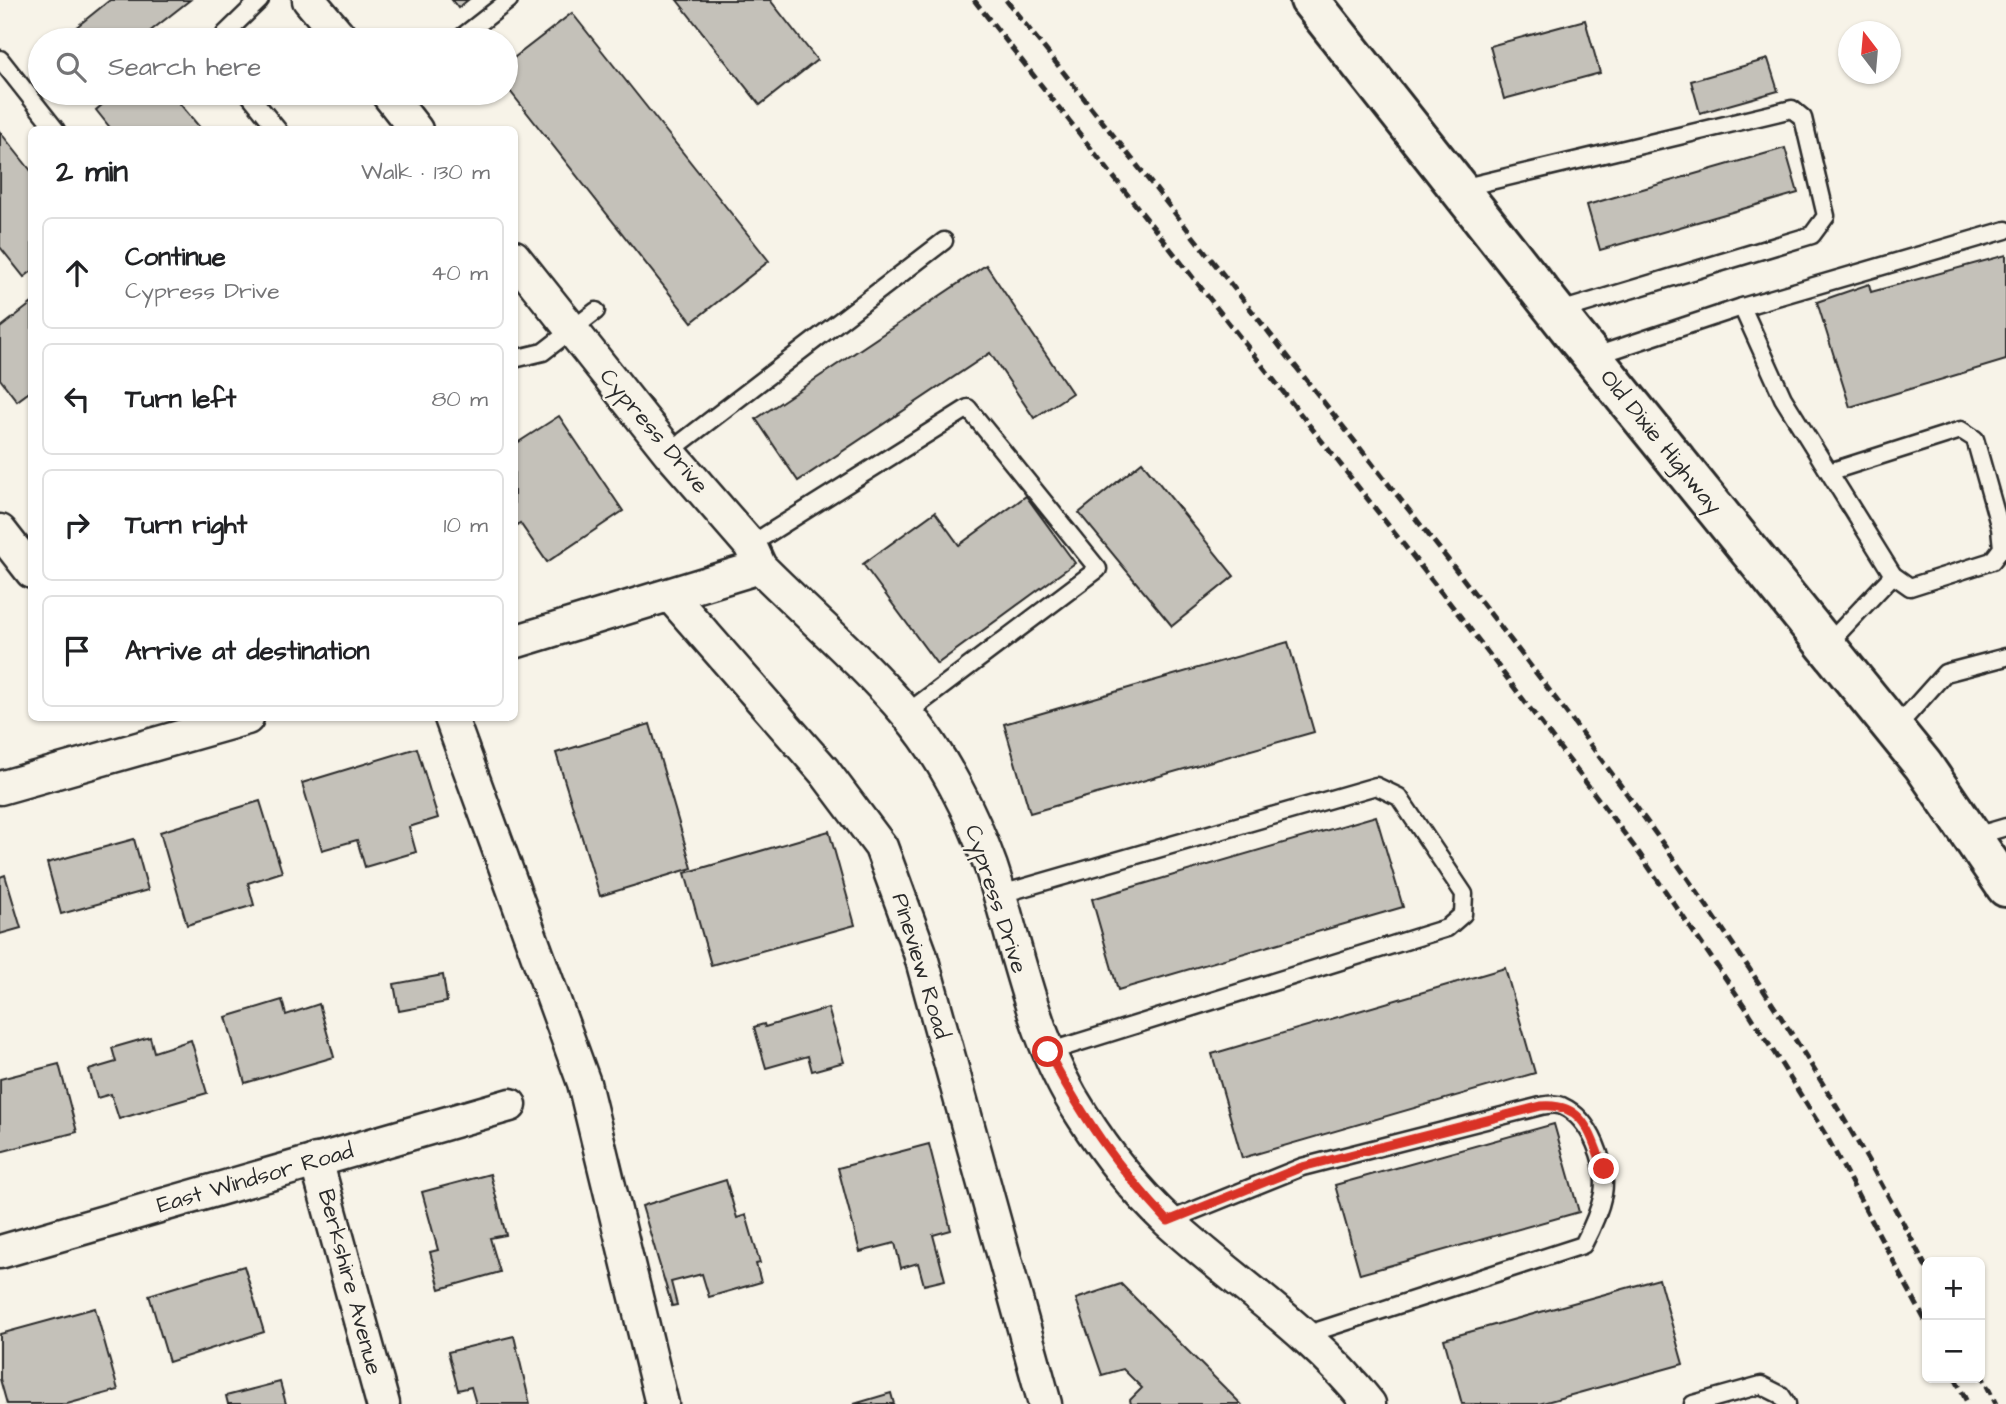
<!DOCTYPE html>
<meta charset="utf-8">
<style>
:root{--surface:#fff;--page:#f6f6f6;--text:#202124;--muted:#757577;--line:#e0e0e0}
body{margin:0;font-family:"Architects Daughter",sans-serif;background:var(--page);color:var(--text)}
.controls{position:absolute;right:21px;bottom:21px;display:grid;overflow:hidden;border-radius:10px;box-shadow:0 2px 5px #0004}
.controls button{width:63px;height:63px;display:grid;place-items:center;padding:0;border:0;border-bottom:2px solid var(--line);background:var(--surface);color:var(--text);font:35px sans-serif}
.compass{position:absolute;left:1838px;top:21px;width:63px;height:63px;border-radius:50%;background:var(--surface);box-shadow:0 2px 5px #0004;rotate:344deg}
.stop{position:absolute;width:21px;height:21px;margin:-16px;border:5px solid #d93025;border-radius:50%;background:#fff}
.stop.end{background:#d93025;border-color:#fff;box-shadow:0 2px 7px #0008}
.list{margin:0;padding:0;list-style:none}
h2{display:flex;justify-content:space-between;align-items:center;height:91px;margin:0;padding:0 28px;font-size:30px}
h2 small{font-size:23px;font-weight:400;color:var(--muted)}
.list li{display:grid;grid-template-columns:46px 1fr auto;gap:21px;align-items:center;box-sizing:border-box;height:112px;margin:0 14px 14px;padding:0 14px;border:2px solid var(--line);border-radius:10px}
.list b{display:block;font-size:26px;white-space:nowrap}
.list p{margin:0;font-size:23px;white-space:nowrap;color:var(--muted)}
.list em{font-size:23px;font-style:normal;color:var(--muted)}
.icon{flex:none;width:38px;height:38px;fill:none;stroke:currentColor;stroke-width:2;stroke-linecap:round;stroke-linejoin:round}
.map{position:relative;flex:none;width:2006px;height:1404px;overflow:hidden}
.search{position:absolute;background:var(--surface);box-shadow:0 2px 5px #0004;left:28px;top:28px;width:490px;height:77px;display:flex;align-items:center;gap:18px;box-sizing:border-box;padding:0 24px;border-radius:38px;color:var(--muted);font-size:26px}
.panel{position:absolute;background:var(--surface);box-shadow:0 2px 5px #0004;left:28px;top:126px;width:490px;height:595px;border-radius:10px}
.map>svg:first-child{display:block}
.building{fill:#c4c1b9;stroke:#2b2b2b;stroke-width:2}
.lines{fill:none;stroke-linecap:round;stroke-linejoin:round}
.service-casing{stroke:#2b2b2b;stroke-width:21}
.minor-casing{stroke:#2b2b2b;stroke-width:37}
.tertiary-casing{stroke:#2b2b2b;stroke-width:44}
.service{stroke:#f7f3e8;stroke-width:16}
.minor{stroke:#f7f3e8;stroke-width:32}
.tertiary{stroke:#f7f3e8;stroke-width:38}
.rail{stroke:#2b2b2b;stroke-width:5;stroke-dasharray:10 5;stroke-linecap:butt}
.route{stroke:#d93025;stroke-width:9}
.labels{text-anchor:middle;dominant-baseline:central;stroke-width:5;stroke-linejoin:round;paint-order:stroke}
.street-label{font-size:23px;fill:#2b2b2b;stroke:#f7f3e8}
</style>
<div class="map">
<svg width="2006" height="1404" viewBox="0 0 2006 1404">
<rect width="100%" height="100%" fill="#f7f3e8"/>
<filter id="ink" filterUnits="userSpaceOnUse"><feTurbulence type="fractalNoise" baseFrequency=".0143" numOctaves="2"/><feDisplacementMap in="SourceGraphic" scale="14" xChannelSelector="R" yChannelSelector="G"/><feConvolveMatrix kernelMatrix="1 2 1 2 8 2 1 2 1" color-interpolation-filters="sRGB"/></filter>
<g filter="url(#ink)">
<g class="building">
<polygon points="110,0 190,0 139,40 67,40 64,37"/>
<polygon points="452,0 468,0 458,8"/>
<polygon points="677,0 770,0 817,60 760,105"/>
<polygon points="572,13 769,261 692,322 506,86 506,64"/>
<polygon points="1585,20 1600,73 1504,99 1490,46"/>
<polygon points="1768,59 1778,91 1700,113 1691,81"/>
<polygon points="116,93 171,93 202,130 112,130 96,110"/>
<polygon points="0,132 32,172 32,271 24,277 0,247"/>
<polygon points="1785,148 1798,193 1600,250 1587,205"/>
<polygon points="2006,255 2006,360 1850,407 1817,302 1869,284 1871,292"/>
<polygon points="986,265 1072,393 1034,418 990,353 798,481 756,419"/>
<polygon points="32,303 32,390 17,401 0,379 0,328"/>
<polygon points="559,416 623,511 547,562 520,523 514,527 514,445"/>
<polygon points="1142,462 1234,576 1172,626 1079,513"/>
<polygon points="1026,496 1075,563 937,664 863,564 935,512 959,545"/>
<polygon points="1288,642 1314,732 1030,813 1004,724"/>
<polygon points="650,724 692,868 600,896 556,753"/>
<polygon points="417,748 438,818 409,827 416,852 365,867 357,840 322,850 302,783"/>
<polygon points="260,801 282,872 248,883 254,905 187,925 160,832"/>
<polygon points="1376,816 1403,907 1118,990 1092,899"/>
<polygon points="829,831 855,925 711,965 685,873"/>
<polygon points="134,839 148,890 61,914 47,863"/>
<polygon points="5,875 21,928 0,934 0,877"/>
<polygon points="1505,968 1535,1073 1242,1158 1212,1054"/>
<polygon points="443,975 447,1002 399,1011 394,984"/>
<polygon points="282,1000 286,1015 319,1004 334,1057 245,1083 226,1017"/>
<polygon points="828,1008 844,1062 812,1071 808,1056 766,1068 754,1027 764,1024 765,1027"/>
<polygon points="150,1037 154,1052 191,1040 207,1093 119,1119 111,1094 97,1098 89,1070 116,1062 112,1048"/>
<polygon points="59,1064 77,1132 0,1152 0,1079"/>
<polygon points="1554,1124 1579,1212 1360,1274 1335,1185"/>
<polygon points="929,1144 951,1230 933,1235 945,1280 924,1285 918,1263 901,1268 895,1243 860,1252 838,1168"/>
<polygon points="490,1174 506,1235 490,1238 500,1272 440,1289 430,1252 438,1250 422,1192"/>
<polygon points="726,1180 737,1218 746,1215 760,1263 756,1264 761,1282 709,1297 702,1274 671,1282 677,1305 672,1306 642,1206"/>
<polygon points="244,1266 264,1332 169,1362 149,1295"/>
<polygon points="1659,1279 1683,1364 1539,1404 1462,1404 1444,1339"/>
<polygon points="1121,1284 1241,1404 1131,1404 1130,1400 1142,1388 1123,1369 1102,1375 1076,1299"/>
<polygon points="95,1308 118,1390 67,1404 7,1404 0,1379 0,1334"/>
<polygon points="514,1336 530,1404 476,1404 471,1387 458,1390 448,1352"/>
<polygon points="280,1382 286,1404 228,1404 226,1396"/>
<polygon points="891,1393 894,1404 854,1404"/>
</g>
<g class="lines">
<g class="service-casing">
<g id="service">
<polyline points="224,40 225,34 260,0"/>
<polyline points="458,40 509,0"/>
<polyline points="0,59 56,130"/>
<polyline points="248,93 278,130"/>
<polyline points="1461,188 1792,109 1803,118 1826,216 1812,235 1557,312"/>
<polyline points="1742,307 1783,398 1893,575 1910,587 1992,561 2002,548 2000,528 1975,439 1961,430 1829,472"/>
<polyline points="1592,357 1742,307 2006,230"/>
<polyline points="514,359 543,352 596,311"/>
<polyline points="669,452 944,241"/>
<polyline points="750,545 968,408 1098,569 907,713"/>
<polyline points="1826,646 1893,575"/>
<polyline points="1894,730 1945,673 2006,657"/>
<polyline points="1972,837 2006,827"/>
<polyline points="998,895 1376,786 1399,797 1464,894 1463,914 1447,928 1048,1052"/>
<path d="M1168,1221L1302,1167L1541,1106C1547,1105 1556,1103 1562,1106C1591,1119 1608,1164 1603,1194C1599,1213 1592,1228 1583,1245L1305,1335"/>
<polyline points="1693,1404 1761,1385 1781,1395 1787,1404"/>
</g>
</g>
<g class="minor-casing">
<g id="minor">
<polyline points="309,0 343,40"/>
<polyline points="387,93 416,130"/>
<path d="M514,257L669,452L750,545L760,567C808,615 863,662 907,714C943,756 972,814 991,867C1019,951 1032,1039 1082,1115C1106,1153 1136,1191 1169,1222C1236,1283 1313,1332 1369,1404"/>
<polyline points="0,531 32,572"/>
<polyline points="670,595 824,771 881,847 920,953 1045,1404"/>
<polyline points="514,642 760,567"/>
<polyline points="451,718 584,1083 662,1404"/>
<polyline points="0,788 247,718"/>
<polyline points="316,1160 383,1404"/>
<polyline points="0,1252 510,1105"/>
</g>
</g>
<g class="tertiary-casing">
<polyline id="tertiary" points="1310,0 1572,332 1923,765 2006,887"/>
</g>
<use href="#service" class="service"/>
<use href="#minor" class="minor"/>
<use href="#tertiary" class="tertiary"/>
<g class="rail">
<polyline points="974,0 1467,625 1639,853 1748,1011 1827,1137 1927,1324"/>
<path d="M1006,0C1142,171 1277,343 1412,514C1601,753 1788,998 1927,1269"/>
<polyline points="1980,1372 1996,1404"/>
<polyline points="1955,1378 1968,1404"/>
</g>
</g>
</g>
<g class="lines" filter="url(#ink)">
<path class="route" d="M1048,1052C1085,1121 1115,1164 1168,1221L1302,1167L1541,1106C1585,1102 1590,1135 1604,1169"/>
</g>
<g class="labels">
<g class="street-label">
<text transform="translate(654 431) rotate(50)">Cypress Drive</text>
<text transform="translate(1661 442) rotate(51)">Old Dixie Highway</text>
<text transform="translate(996 899) rotate(72)">Cypress Drive</text>
<text transform="translate(921 966) rotate(73)">Pineview Road</text>
<text transform="translate(255 1178) rotate(-16)">East Windsor Road</text>
<text transform="translate(350 1282) rotate(75)">Berkshire Avenue</text>
</g>
</g>
</svg>
<div class="controls">
<button>+</button>
<button>−</button>
</div>
<svg class="compass" viewBox="-18 -18 36 36"><path d="M0-13l5 13h-10z" fill="#e53935"/><path d="M0 13l5-13h-10z" fill="#757577"/></svg>
<div class="stop" style="left:1048px;top:1052px"></div>
<div class="stop end" style="left:1604px;top:1169px"></div>
<div class="search"><svg class="icon" aria-label="search" viewBox="0 0 24 24"><circle cx="10" cy="10" r="6"/><path d="M15 15l6 6"/></svg>Search here</div>
<section class="panel">
<h2>2 min<small>Walk · 130 m</small></h2>
<ul class="list">
<li><svg class="icon" aria-label="ahead" viewBox="0 0 24 24"><path d="M12 20V5M6 11l6-6 6 6"/></svg><div><b>Continue</b><p>Cypress Drive</p></div><em>40 m</em></li>
<li><svg class="icon" aria-label="left" viewBox="0 0 24 24"><path d="M17 20v-9H6M10 6l-5 5 5 5"/></svg><div><b>Turn left</b></div><em>80 m</em></li>
<li><svg class="icon" aria-label="right" viewBox="0 0 24 24"><path d="M7 20v-9h11M14 6l5 5-5 5"/></svg><div><b>Turn right</b></div><em>10 m</em></li>
<li><svg class="icon" aria-label="arrive" viewBox="0 0 24 24"><path d="M6 21V4h12l-3 4 3 4H6"/></svg><div><b>Arrive at destination</b></div></li>
</ul>
</section>
</div>
